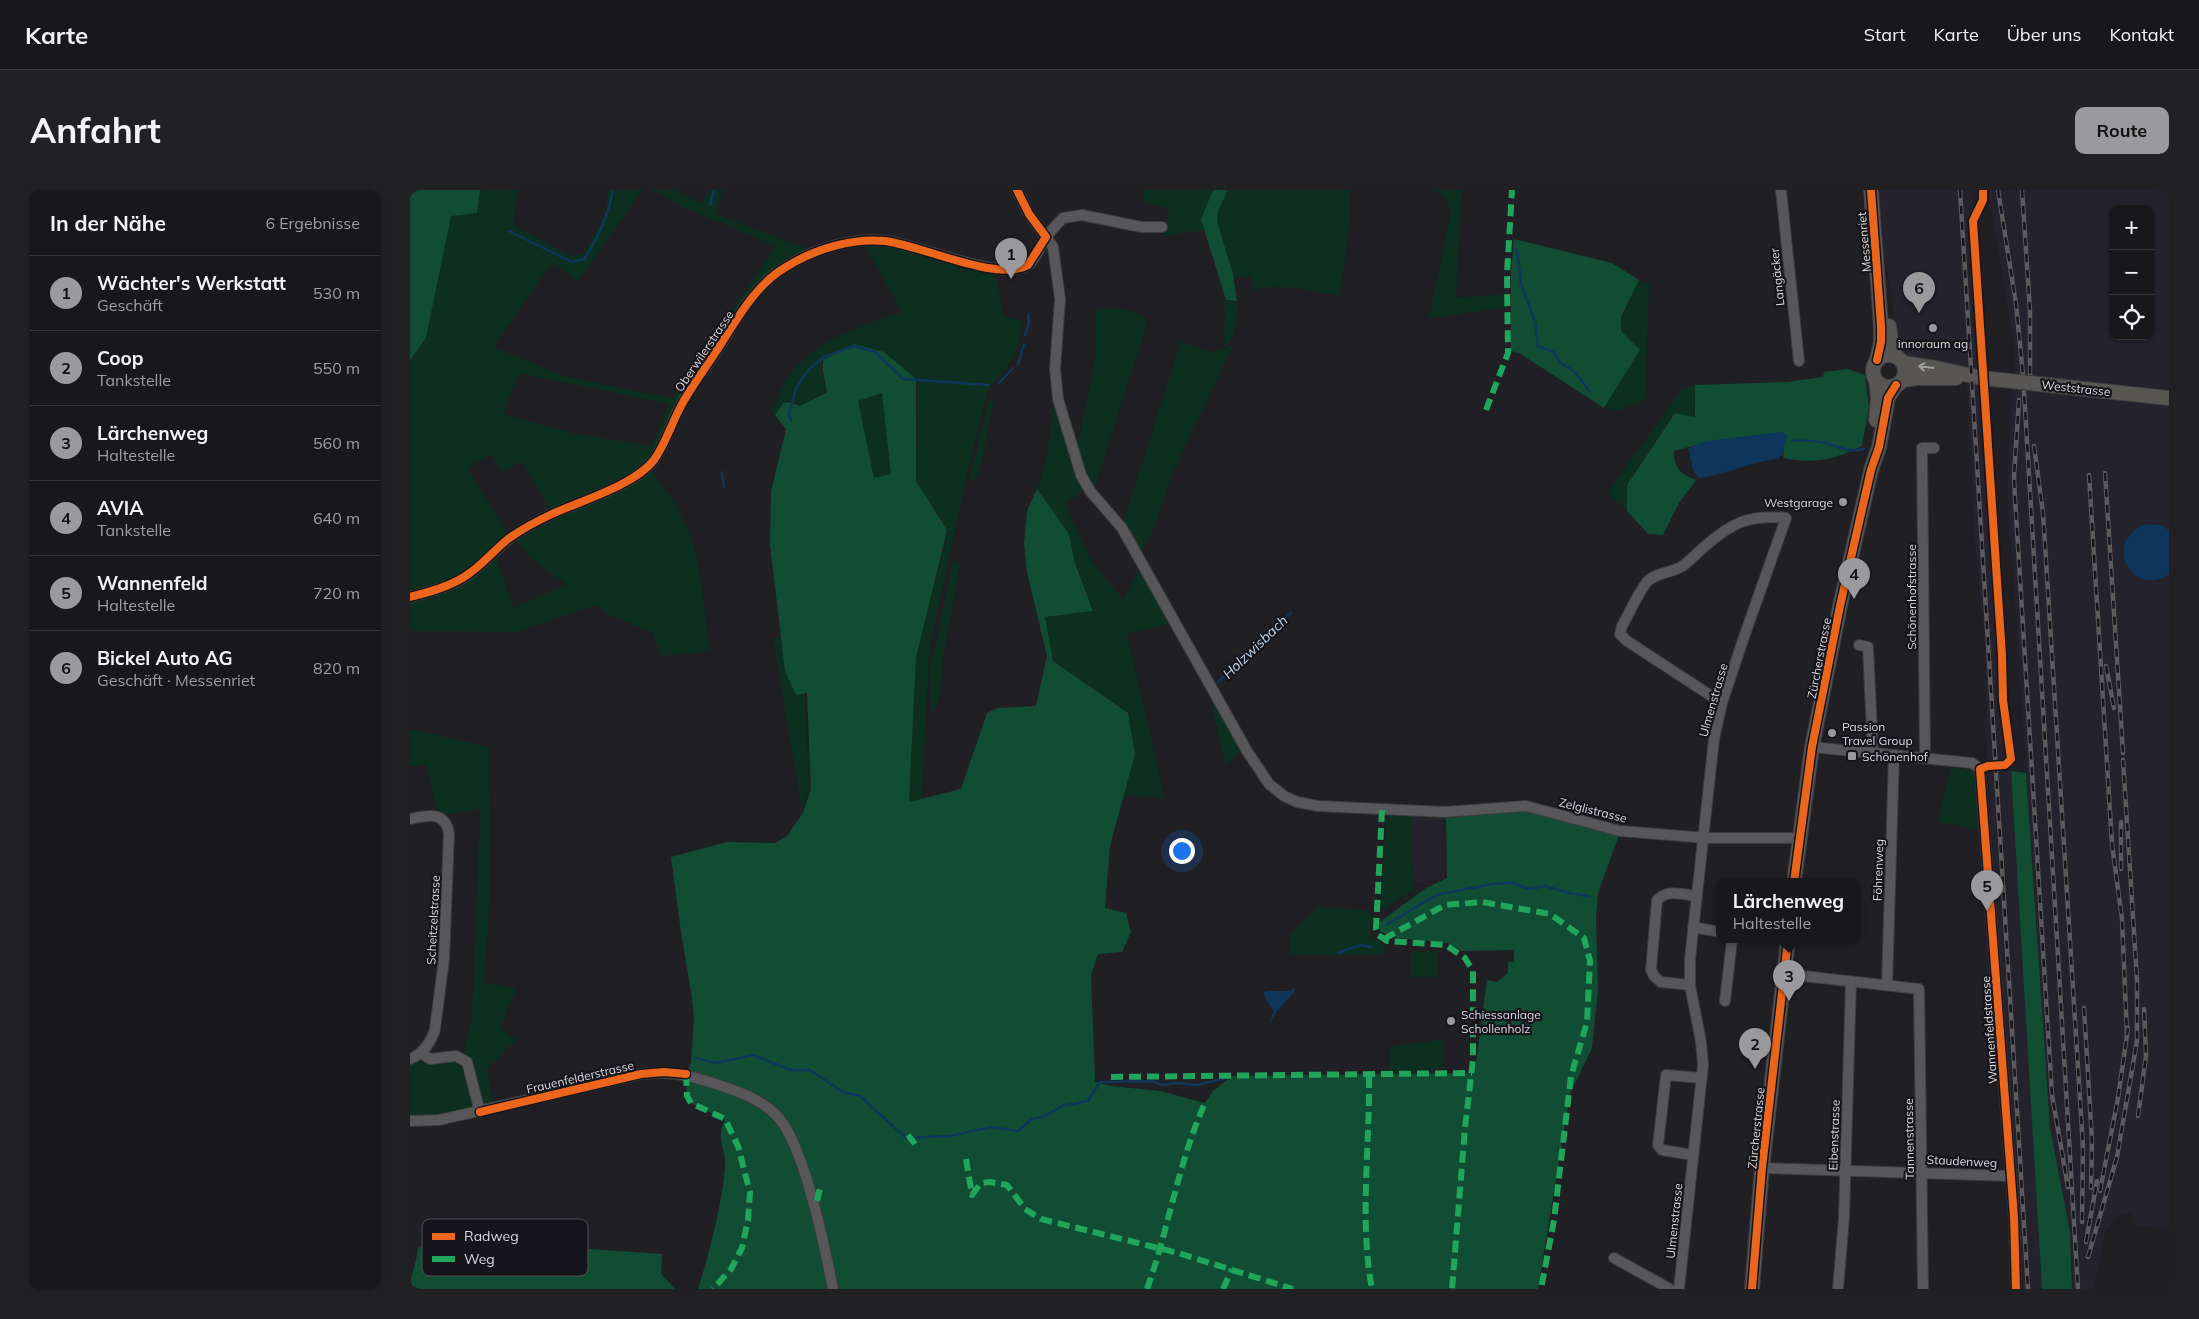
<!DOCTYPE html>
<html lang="de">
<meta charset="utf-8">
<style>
:root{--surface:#18171a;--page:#212023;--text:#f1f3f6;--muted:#9f9fa2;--line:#363639;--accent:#9a999d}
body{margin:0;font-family:Mulish,sans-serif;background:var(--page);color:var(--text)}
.controls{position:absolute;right:15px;top:15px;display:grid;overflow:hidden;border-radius:10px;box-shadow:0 1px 4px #0004}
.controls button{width:45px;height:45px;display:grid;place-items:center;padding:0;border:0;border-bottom:1px solid var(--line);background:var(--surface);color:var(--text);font:25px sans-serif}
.you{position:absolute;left:771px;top:660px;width:18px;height:18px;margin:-12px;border:4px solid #fff;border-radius:50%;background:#1a73e8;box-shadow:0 0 0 8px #1a73e833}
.badge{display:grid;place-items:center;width:32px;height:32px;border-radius:50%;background:var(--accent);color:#111;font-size:16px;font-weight:700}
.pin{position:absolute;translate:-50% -41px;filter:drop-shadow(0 1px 2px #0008)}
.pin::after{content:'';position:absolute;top:26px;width:18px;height:15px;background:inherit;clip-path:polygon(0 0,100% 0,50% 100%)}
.popup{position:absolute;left:1306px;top:688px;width:145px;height:65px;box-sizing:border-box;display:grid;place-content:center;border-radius:10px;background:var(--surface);filter:drop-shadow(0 1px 4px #0005);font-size:16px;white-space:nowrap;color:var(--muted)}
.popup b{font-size:19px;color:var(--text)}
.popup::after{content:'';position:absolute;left:50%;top:100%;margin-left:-10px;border:10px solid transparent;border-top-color:var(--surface)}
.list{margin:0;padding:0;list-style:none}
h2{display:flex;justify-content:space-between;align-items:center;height:65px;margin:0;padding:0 20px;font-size:21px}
h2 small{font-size:16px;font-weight:400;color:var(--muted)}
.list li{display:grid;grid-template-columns:32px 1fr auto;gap:15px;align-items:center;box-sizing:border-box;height:75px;padding:0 20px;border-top:1px solid var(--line)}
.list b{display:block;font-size:19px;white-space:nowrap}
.list p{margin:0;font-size:16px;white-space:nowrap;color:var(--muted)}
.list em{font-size:16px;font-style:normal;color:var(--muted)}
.icon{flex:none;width:28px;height:28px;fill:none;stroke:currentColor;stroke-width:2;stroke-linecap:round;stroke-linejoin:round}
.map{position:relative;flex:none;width:1759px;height:1099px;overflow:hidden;border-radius:10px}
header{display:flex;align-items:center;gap:30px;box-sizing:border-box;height:70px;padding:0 25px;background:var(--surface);border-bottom:1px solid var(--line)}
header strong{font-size:24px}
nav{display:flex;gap:28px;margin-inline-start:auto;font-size:18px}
.intro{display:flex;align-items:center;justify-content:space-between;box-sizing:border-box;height:120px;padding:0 30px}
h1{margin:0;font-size:35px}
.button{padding:12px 22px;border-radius:10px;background:var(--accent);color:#111;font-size:18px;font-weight:700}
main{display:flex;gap:30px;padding:0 30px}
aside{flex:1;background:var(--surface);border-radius:10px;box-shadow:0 1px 4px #0004}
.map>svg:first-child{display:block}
.built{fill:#23222d;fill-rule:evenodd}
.green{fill:#0d2f1f;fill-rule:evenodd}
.forest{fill:#114d33;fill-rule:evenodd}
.water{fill:#0e365a}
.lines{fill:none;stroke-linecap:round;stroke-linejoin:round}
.stream{stroke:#0e365a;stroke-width:2.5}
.minor-casing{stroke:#3c3b3e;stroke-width:12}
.major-casing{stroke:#3c3b3e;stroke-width:16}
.minor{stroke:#57575a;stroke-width:10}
.major{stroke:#585652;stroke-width:14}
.rail-casing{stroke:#5c5a5e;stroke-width:4.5}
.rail{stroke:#15151b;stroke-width:2.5;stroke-dasharray:8;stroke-linecap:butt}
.major-bridge-casing{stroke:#3c3b3e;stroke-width:16;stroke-linecap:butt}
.major-bridge{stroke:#585652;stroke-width:14}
.quiet{stroke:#20a55d;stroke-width:6;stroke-dasharray:12 6;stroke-linecap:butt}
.cycleway-casing{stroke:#15151b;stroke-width:11}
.cycleway{stroke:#eb651d;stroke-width:8}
.oneway{stroke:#a09fa0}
.poi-dot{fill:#9a999d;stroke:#15151b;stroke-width:2}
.labels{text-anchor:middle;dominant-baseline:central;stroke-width:4.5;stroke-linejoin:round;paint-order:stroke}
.street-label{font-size:12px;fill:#dbdadf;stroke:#15151b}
.poi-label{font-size:12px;fill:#dbdadf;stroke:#15151b;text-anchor:start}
.water-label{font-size:14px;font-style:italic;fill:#c0d9f3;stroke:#15151b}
.key{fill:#15151b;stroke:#505056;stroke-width:1}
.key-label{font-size:14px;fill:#dbdadf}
</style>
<header>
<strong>Karte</strong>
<nav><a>Start</a><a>Karte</a><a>Über uns</a><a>Kontakt</a></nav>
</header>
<div class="intro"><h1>Anfahrt</h1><a class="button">Route</a></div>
<main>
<aside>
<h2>In der Nähe<small>6 Ergebnisse</small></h2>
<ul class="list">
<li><span class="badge">1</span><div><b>Wächter's Werkstatt</b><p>Geschäft</p></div><em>530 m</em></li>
<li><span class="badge">2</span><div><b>Coop</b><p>Tankstelle</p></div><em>550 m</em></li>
<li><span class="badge">3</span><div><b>Lärchenweg</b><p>Haltestelle</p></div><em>560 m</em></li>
<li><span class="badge">4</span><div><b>AVIA</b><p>Tankstelle</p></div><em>640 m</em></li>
<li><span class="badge">5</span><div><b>Wannenfeld</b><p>Haltestelle</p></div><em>720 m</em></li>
<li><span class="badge">6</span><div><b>Bickel Auto AG</b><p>Geschäft · Messenriet</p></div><em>820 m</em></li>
</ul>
</aside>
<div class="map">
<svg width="1759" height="1099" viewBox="0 0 1759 1099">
<rect width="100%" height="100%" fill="#201f23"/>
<g class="built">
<polygon points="1465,0 1562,0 1592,465 1592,499 1601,569 1595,575 1601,581 1632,1099 1611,1099 1578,581 1581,576 1577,572 1575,459 1564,345 1556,177 1495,169 1488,162 1484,152 1482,107 1472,61"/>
<path d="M1578,0H1759V1040L1721,1035L1722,1022L1704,1028L1695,1044L1684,1099H1662L1660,1042L1640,938L1597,295L1605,159ZM1703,19H1740V146H1703Z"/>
<polygon points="1003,626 1033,628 1035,688 1004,694 1001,652"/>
</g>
<g class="green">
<path d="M71,0H108L103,35L162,66L175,63L196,23L198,0H233L168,91L142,73L84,157L156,187L263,208L366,56L279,20L241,0H263L292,14L297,0H313L306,24L395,58L398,62L357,85L238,276C252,296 270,317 278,340C292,377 294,421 300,461L251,466L242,442L201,426L185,415L106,442L0,441V170L16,148L41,25L67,23ZM109,183L259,214L242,256L162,243L93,224ZM81,264L91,282L112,272L145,328L107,351L120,368L156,394L103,418L84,359L97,344L58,278Z"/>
<polygon points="734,0 803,0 792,29 795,40 754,46 759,18 734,13"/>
<path d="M818,0H939V40L929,106C903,102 870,92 844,100L840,85L824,88L807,31L808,21Z"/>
<polygon points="1023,0 1052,0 1046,108 1095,104 1095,118 1019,128 1040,26 1037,9"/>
<path d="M454,54H476L585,82L594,127L612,131L608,157L604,167L578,201L558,280L519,461L512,609L499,612L506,468L538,340L506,291L507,190L474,162L444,154L413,170L412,181L416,201L390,216L379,211L373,213L366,226L361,222C367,210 372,195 380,184C406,150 453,135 492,122Z"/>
<polygon points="1229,90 1239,94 1235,210 1211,220 1194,219 1230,160 1211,142 1212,127"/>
<path d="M812,109L828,112C827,127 828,148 814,157L815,119Z"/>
<polygon points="685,118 722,120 738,130 684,300 673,283 663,251 668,252 686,165"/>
<path d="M771,151C791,160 805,167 824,153L761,287L745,335L731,363L713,333Z"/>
<polygon points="1286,194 1286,228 1265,223 1217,295 1218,321 1197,303 1272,199"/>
<polygon points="473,203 481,284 464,288 448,211"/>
<path d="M579,211L584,212C578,237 575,263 567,287L559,291Z"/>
<path d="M643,211H646L676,299L655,313L681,370L713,410L732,377L763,433L717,444L755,608L713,605L725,564L719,523L643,471L635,427L684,421L666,373L659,344L627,299C637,271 641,241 643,211Z"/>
<polygon points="543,370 550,375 533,467 530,507 521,528 520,480"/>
<polygon points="371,448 376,481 385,504 395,503 399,598 392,620 363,449"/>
<polygon points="798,495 833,559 815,576"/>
<polygon points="0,539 79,557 80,706 74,793 107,798 90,838 106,850 77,879 83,913 46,922 7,927 0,927 0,873 11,868 53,870 62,823 70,619 32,625 28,622 16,574 0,577"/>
<polygon points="1541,577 1561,580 1565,584 1569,640 1528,632"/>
<polygon points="980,626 1003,626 1001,652 1004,699 973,720 970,714 976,631"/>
<polygon points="907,717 957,720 957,724 964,724 959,745 975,755 973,765 880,765 880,745"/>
<polygon points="1027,761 1027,787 1001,787 1001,762"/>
<polygon points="1034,850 1034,878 980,882 980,856"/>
</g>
<g class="forest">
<polygon points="0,0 70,0 67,23 41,26 16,148 0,170"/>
<polygon points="803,0 818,0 808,21 807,31 823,84 827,111 816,110 791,29"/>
<polygon points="1104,49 1202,73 1229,90 1211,127 1211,141 1230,160 1194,218 1109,163 1101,161 1101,84"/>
<path d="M444,154L474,162L506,189V291L537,340L506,468L499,612L551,599L577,523L588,518L626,516L637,466L617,382L614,353L617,321L627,299L659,344L665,373L683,421L635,427L643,471L718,523L725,564L700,656L695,718L716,723L721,742L712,762L688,764L681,785L685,892L702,896L750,901L795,913L803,901L822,886L1062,883L1065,880L1077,790L1087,792L1098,783V772H1104V760L1052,761L1038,753L987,748L970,742V732L1016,698L1037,688L1036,628L1110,621L1126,622L1209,645L1188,703L1186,728L1188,800L1182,858L1160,904L1128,1099H288C300,1060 311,1019 315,978C317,959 305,949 315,930L281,913L277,906L276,884L281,873L284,829L282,808L271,742L261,667L317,652L365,653L377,646L393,623L401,599L397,503L386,505L375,481L360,355L361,301L376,239L365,225L373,213L379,212L390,216L417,202L413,181V170ZM472,203L481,284L464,288L448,211Z"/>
<path d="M1438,179L1455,185L1459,217L1452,256C1423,270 1406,274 1373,268L1374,255L1365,244C1330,246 1298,251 1264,261C1264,277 1270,284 1286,290L1269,313L1253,345L1238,344L1217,321V295L1265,223L1285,227V195L1377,192L1413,187L1414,182Z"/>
<polygon points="1601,581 1616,583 1640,938 1660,1042 1662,1099 1632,1099"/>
<path d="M18,1055L122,1073L136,1056L252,1064L251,1084L265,1099H268H0C0,1085 7,1073 8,1058Z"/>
</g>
<g class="water">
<path d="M1373,242L1377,246L1372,265L1367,269C1340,272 1315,285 1288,288L1283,280L1278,258L1296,251Z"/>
<path d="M1738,334L1749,335L1759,340V384C1720,410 1691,347 1738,334Z"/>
<polygon points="883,798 885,799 884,802 867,821 858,836 864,821 855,809 854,802 858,801 881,801"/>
</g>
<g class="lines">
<g class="stream">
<polyline points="300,15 304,0"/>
<path d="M99,41L162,72L174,69C189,47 198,26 203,0"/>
<polyline points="1107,60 1111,94 1125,132 1128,156 1143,162 1151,173 1165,182 1180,202"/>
<polyline points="615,145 619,133 618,124"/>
<polyline points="608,174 614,154"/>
<polyline points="589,193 603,178"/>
<polyline points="381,231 379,224 386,198 399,179 414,167 444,156 465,162 493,189 579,195"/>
<path d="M1382,251C1392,250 1409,251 1419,254C1432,259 1440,262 1454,259"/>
<polyline points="312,282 314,297"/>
<polyline points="808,492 881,423"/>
<polyline points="1166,704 1181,707"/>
<polyline points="976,735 1026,705 1082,694 1103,693 1119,699 1135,696 1162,704"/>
<polyline points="928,763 950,755 962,757"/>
<polyline points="286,868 307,873 343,865 381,880 400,880 433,902 450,906 496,948 540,946 581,937 608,941 622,929 635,926 652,916 678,911 690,892 743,891 752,895 766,893 787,895 816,888"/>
</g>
<g class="minor-casing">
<g id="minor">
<polyline points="607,0 619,24 643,57 650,109 645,179 648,209 671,285 680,301 712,338 837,561 859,594 874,606 887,612 908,616 1034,622 1116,616 1210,641 1297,648 1389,648"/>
<polyline points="1371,0 1389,171"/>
<path d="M0,407C19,402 38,397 55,387C71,377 83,361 99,349C112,339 127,331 142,324C170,311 226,295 244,270C255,255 261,234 270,217C279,199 293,182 304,165C324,135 342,97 374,78C403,59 442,47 477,51C509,55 593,92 618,75C625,70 628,61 632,54C638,44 645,36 653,28L672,25L731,37H752"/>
<polyline points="1449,455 1458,457 1463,563"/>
<polyline points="1402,557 1562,573 1570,579 1604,1027 1606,1099"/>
<polyline points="1515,568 1512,258 1524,258"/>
<path d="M0,629C18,625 36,621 39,644L34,769L25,839C21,853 14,863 0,869"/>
<polyline points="1283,737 1310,742"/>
<polyline points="1375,784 1509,799 1513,1099"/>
<path d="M1280,795L1251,792L1244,786L1241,780L1247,710C1258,699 1272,704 1286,706"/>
<polyline points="1477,795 1484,565"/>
<polyline points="1315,811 1322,750"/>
<polyline points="11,863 20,869 46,866 57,872 70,922"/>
<path d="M0,931L29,930L231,884C261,881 278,885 306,894C327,901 351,909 367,926C394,954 415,1058 423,1099"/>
<polyline points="1283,965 1252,960 1248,955 1256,885 1292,888"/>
<polyline points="1352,978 1600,986"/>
<polyline points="1204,1068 1260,1099"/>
<path d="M1269,1099L1293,875L1291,852L1280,795V769L1304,549L1312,513L1334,447L1376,328C1340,324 1321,333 1294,357C1286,364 1279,372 1271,377C1260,383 1244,383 1236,393C1227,405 1220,422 1212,436L1210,444L1217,451L1312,513"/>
<polyline points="1428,1099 1434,1027 1441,791"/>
</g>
</g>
<g class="major-casing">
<g id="major">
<polyline points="1461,0 1471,136 1471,152 1467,170"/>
<polyline points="1479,136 1482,158 1486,166"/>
<circle cx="1479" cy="181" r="16"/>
<polyline points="1493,173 1526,178 1572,188"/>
<polyline points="1492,190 1507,188 1546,188"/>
<polyline points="1466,230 1468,207 1466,190"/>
<polyline points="1384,692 1402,557 1430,416 1461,280 1469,257 1478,208 1486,195"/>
<polyline points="1342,1099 1352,978 1378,750"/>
</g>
</g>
<use href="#minor" class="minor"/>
<use href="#major" class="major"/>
<g class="rail-casing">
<g id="rail">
<polyline points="1550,0 1618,1099"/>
<polyline points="1588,0 1606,114 1613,185 1668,1099"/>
<polyline points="1612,0 1620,121 1620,194"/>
<polyline points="1609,210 1604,286 1605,308 1642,905 1658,997"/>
<polyline points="1624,256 1633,323 1673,957 1672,1032"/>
<polyline points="1695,283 1713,563"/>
<polyline points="1679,285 1702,654 1712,729 1717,845"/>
<polyline points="1696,476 1704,518"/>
<polyline points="1711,679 1711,632"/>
<polyline points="1674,818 1682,951 1681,998"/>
<polyline points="1728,926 1736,866 1734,819"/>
<polyline points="1690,1001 1708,908 1718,838"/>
<polyline points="1676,1052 1687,991"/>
<polyline points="1678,1067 1707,967 1727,851 1727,790 1713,570"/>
</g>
</g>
<use href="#rail" class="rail"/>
<g class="major-bridge-casing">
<polyline id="major-bridge" points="1572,188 1759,208"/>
</g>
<use href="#major-bridge" class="major-bridge"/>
<g class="quiet">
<polyline points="1076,220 1098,163 1097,84 1102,0"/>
<polyline points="972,620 966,739 968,745 977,751 1036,755 1055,768 1063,781 1063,869 1055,938 1042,1099"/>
<polyline points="974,749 1035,715 1072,712 1140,724 1174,748 1180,771 1177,832 1161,886 1144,1030 1131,1099"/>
<polyline points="276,884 277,906 281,913 315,929 328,956 340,1003 338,1030 332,1058 321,1079 303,1099"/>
<path d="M959,886C960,956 949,1030 962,1099"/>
<polyline points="701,887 1062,883"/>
<polyline points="498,945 505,954"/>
<polyline points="556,969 562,1005 571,993 580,992 597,995 615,1019 631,1029 768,1063 883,1099"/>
<polyline points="407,1011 410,998"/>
<path d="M737,1099C759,1038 768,973 795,913"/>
<polyline points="813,1099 822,1079"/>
</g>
<g class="cycleway-casing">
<g id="cycleway">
<polyline points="1461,0 1471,136 1471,152 1467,170"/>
<polyline points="1573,0 1573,10 1563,31 1592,465 1593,510 1601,569 1595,575 1578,576 1570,579 1604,1027 1606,1099"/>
<path d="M0,407C19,402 38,397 54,387C71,377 83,361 98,349C112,339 127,331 142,324C170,311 225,295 244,270C255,255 261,235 270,218C279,200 292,183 303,166C324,135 343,96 376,77C405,59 441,48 475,51C511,55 588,93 618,75L636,47L619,24L607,0"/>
<polyline points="1384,692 1402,557 1430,416 1461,280 1469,257 1478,208 1486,195"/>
<polyline points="70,922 231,884 254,882 276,884"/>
<polyline points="1342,1099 1352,978 1378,750"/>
</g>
</g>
<use href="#cycleway" class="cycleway"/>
</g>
<defs><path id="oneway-shaft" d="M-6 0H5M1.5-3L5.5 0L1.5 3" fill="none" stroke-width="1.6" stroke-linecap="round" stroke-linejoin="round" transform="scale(1.25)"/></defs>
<use class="oneway" href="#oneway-shaft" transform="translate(1516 177) rotate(-173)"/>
<g class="poi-dot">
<circle cx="1523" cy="138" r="5"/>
<circle cx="1433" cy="312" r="5"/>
<circle cx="1422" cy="543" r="5"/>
<rect x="1437" y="561" width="10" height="10" rx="2.5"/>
<circle cx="1041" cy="831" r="5"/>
</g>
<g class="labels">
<g class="street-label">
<text transform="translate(1454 52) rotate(-95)">Messenriet</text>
<text transform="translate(1367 87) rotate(-96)">Langäcker</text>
<text transform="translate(294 161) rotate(-56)">Oberwilerstrasse</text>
<text transform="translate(1666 198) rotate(6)">Weststrasse</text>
<text transform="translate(1501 407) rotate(-90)">Schönenhofstrasse</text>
<text transform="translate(1409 468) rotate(-79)">Zürcherstrasse</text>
<text transform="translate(1303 510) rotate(-74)">Ulmenstrasse</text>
<text transform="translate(1183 620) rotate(14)">Zelglistrasse</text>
<text transform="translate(1468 680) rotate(-88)">Föhrenweg</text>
<text transform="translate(23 730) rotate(-87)">Scheitzelstrasse</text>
<text transform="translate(1579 840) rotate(-94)">Wannenfeldstrasse</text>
<text transform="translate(170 887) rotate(-13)">Frauenfelderstrasse</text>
<text transform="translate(1346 938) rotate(-84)">Zürcherstrasse</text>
<text transform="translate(1424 945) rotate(-88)">Eibenstrasse</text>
<text transform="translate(1499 949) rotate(-91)">Tannenstrasse</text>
<text transform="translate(1552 971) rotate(3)">Staudenweg</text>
<text transform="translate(1264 1031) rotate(-84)">Ulmenstrasse</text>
</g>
<g class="poi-label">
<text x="1523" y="153" text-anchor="middle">innoraum ag</text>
<text x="1423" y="312" text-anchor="end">Westgarage</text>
<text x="1432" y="536">Passion<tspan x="1432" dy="14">Travel Group</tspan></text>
<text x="1452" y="566">Schönenhof</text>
<text x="1051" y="824">Schiessanlage<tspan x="1051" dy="14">Schollenholz</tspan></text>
</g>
<g class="water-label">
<text transform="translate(845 457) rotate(-44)">Holzwisbach</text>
</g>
</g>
<rect x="12" y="1029" width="166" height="57" rx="8" class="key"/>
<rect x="22" y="1043" width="23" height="7" fill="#eb651d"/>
<rect x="22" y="1066" width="23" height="6" fill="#20a55d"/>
<g class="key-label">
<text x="54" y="1051">Radweg</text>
<text x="54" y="1074">Weg</text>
</g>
</svg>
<div class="controls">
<button>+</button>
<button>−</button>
<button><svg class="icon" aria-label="locate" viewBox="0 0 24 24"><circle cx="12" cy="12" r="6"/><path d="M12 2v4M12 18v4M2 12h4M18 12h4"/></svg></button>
</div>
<div class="you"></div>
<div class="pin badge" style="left:601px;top:89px">1</div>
<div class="pin badge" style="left:1345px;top:879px">2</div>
<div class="pin badge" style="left:1379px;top:811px">3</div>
<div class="popup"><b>Lärchenweg</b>Haltestelle</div>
<div class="pin badge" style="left:1444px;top:409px">4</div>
<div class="pin badge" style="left:1577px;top:721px">5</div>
<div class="pin badge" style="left:1509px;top:123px">6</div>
</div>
</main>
